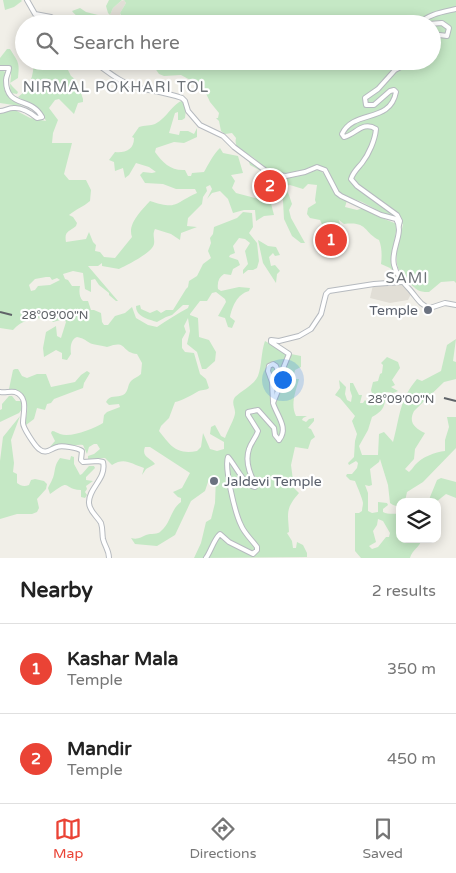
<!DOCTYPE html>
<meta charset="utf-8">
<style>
:root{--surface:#fff;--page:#f6f6f6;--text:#222;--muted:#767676;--line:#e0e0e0;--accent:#ea4335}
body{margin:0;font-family:"Varela Round",sans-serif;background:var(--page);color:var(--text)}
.controls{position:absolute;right:15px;bottom:15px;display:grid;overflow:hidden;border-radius:10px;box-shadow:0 2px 12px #0003}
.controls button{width:45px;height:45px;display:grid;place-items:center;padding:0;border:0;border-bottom:1px solid var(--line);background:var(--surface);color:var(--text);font:25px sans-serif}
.you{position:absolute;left:282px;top:379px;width:18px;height:18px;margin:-12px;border:4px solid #fff;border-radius:50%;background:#1a73e8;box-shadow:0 0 0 8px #1a73e833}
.badge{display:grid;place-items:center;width:32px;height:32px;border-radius:50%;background:var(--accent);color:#fff;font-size:16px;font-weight:700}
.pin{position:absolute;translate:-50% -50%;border:2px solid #fff;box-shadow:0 1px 5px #0006}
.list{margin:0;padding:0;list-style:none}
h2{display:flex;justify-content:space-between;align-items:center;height:65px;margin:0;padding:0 20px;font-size:21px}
h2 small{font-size:16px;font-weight:400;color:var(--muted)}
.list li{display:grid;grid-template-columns:32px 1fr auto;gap:15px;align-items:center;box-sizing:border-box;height:90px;padding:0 20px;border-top:1px solid var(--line)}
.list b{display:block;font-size:19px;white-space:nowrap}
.list p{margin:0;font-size:16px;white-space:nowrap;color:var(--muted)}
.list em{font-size:16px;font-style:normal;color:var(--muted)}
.icon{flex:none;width:28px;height:28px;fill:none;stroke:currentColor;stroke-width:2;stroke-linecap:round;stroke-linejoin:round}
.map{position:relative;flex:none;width:456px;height:558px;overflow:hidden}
.search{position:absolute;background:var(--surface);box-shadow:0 2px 12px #0003;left:15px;right:15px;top:15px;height:55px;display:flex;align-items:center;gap:12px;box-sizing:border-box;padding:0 18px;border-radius:28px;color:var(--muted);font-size:19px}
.sheet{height:245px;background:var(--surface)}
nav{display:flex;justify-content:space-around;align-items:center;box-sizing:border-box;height:70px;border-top:1px solid var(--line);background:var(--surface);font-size:14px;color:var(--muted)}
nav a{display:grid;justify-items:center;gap:2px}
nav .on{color:var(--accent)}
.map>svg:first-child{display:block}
.education{fill:#e1ded6}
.green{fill:#c5e8c5;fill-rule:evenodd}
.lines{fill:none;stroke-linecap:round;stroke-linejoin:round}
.secondary-casing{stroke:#b6babf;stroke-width:6}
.secondary{stroke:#fff;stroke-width:4}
.ticks{fill:none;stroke:#5f6368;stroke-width:2}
.worship-dot{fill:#6b7280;stroke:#fff;stroke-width:2}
.labels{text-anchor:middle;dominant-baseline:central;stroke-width:4.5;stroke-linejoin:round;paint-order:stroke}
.worship-label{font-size:14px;fill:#5b616d;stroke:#fff;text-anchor:end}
.neighbourhood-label{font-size:15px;letter-spacing:1px;fill:#70757a;stroke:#fff}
.ticks-label{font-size:12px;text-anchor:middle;fill:#5f6368;stroke:#fff;stroke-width:4.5;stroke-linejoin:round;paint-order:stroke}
</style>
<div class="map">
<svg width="456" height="558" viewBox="0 0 456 558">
<rect width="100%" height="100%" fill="#f1efe8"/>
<g class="education">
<polygon points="124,0 126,3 120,13 121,17 130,22 133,22 137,15 142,15 142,24 121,24 110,15 113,8 121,1"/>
<polygon points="399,280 410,291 411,294 408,300 390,303 370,298 373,285"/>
</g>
<g class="green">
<polygon points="3,0 21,0 22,1 14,7 5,10"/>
<polygon points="109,0 122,0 113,8 110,15 108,13 106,6"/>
<path d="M124,0H456V283L454,281L441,282L429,292C417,292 418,290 409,283C388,266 399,245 403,224L362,202L348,197L345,207L357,210L363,208L377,216L397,224C395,242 389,257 396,274L390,268L381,264C382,257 382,247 379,240C363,232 368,221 344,224L339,220L341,228L347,231L346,235L336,229H324L320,220L310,218L307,214L308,208L316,203L315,200L317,185L308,184L303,189L290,185L284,186L289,195L292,204L289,210L291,218L305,243H301L292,236L284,219L283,201L278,186L280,181L250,165L249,162L250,161C268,173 280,182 303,175C309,173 313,170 319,170L329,177L331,176C329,171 326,167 320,166C310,164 304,173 294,173C286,173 278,174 271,171C264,169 260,164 255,159C248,152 233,151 236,138L232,133L225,134L221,131L219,121L216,118H218L219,113L210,102L203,87L181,75L164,76L159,74L152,64L160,61H432V24H142L141,15H137L132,22H130L122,17L120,13L126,3Z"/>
<path d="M80,8L86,12L110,18L104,24H87C83,18 76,17 72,11Z"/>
<path d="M7,49H10C18,62 20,62 18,78L10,83L12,86L18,92L17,94L11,93C8,83 14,74 9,65H0V58Z"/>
<path d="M34,61H73L68,70L71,76L77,81L83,99V102L78,103L74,114L59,99L55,100L49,108L58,120L53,133L52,143H72L64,174L69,180H86L91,190L90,201C83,207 76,209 69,215L73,217L77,223L76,226C69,232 64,231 66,242L86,239L89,232L93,242L96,245L95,251L100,252L104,257L115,258L132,237C127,224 142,210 150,201C177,210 173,204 197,193L195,189H176L163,184L145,183L140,175L143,172L152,173L156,172L149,167L136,163L129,175L125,178L123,168L115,171L114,162L109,160L115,152C125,153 134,150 134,138L132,137L139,127C144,125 151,126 155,124C168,117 171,105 183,100L186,109L185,118L182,120H178V112L175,113L169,133L179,135L180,131H188L194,134L197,128V137L184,143L174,142L156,148L155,152C163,163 171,171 185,170L188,176H191L192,173L204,172C208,165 214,153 220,148L223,153L238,156L243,173L231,175L235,181L232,188L236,193L263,200L269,196L274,215L264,216L256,221L255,210H244L233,213L228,199L220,191L212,193L207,199L212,189L210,185L206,187L207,191L203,197L202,204L188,218L187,226L197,227L181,233L180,240L171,234L155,229C152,235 155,238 154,244C152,253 127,265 119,269L102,266V263L98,266H88L118,301H116L109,295V293L99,285L95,279L91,280V292L85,289L83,273L73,271L63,274L65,279L68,280L72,286H80C79,291 79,297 83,301H88L91,310H94L101,313L102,322L104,325H108L115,316L125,313L132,307L136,318L148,325L157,327C167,320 177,314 188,308L189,305H183L172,315L166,317L157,322C148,319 136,317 136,306L140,305L141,309L150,313L157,310L161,313L166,310H173L186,289L188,287L189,281L197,276L203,264L211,258L208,251L211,243L210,238L213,234L214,227L237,218L243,212L252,213L253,227L249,233L257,243L259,261L257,268L253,270H248L243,274V270L248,264L245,251L250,243L245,239L239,238L233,246L235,253L230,255L229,257L238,260L240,265L233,269L231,275L224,274C219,277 217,282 218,289L221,291L239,287L250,288L249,291C237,294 232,307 230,317L235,321L232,328L228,327L225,318L218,316L226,302L225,299L216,292L212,293L207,301H200L190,314V315L198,318L199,337L209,340L216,352L215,361L206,369H202L197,352L187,344L190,331L188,318L184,326L186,332L182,339V348L185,352L194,353L200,374L206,379L209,388C205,391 202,389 197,392C192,395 181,401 175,402L169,418L161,426L159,431C170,445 176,455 197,451L201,447L203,433L210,449L217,451L224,449V442L210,434L211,427L215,425L221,436L225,438C227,432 236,416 235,412C235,407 231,403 235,397C242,390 254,385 258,376C262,365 261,352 265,341L286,353L301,356V367L295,370L293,379H299C296,391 290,404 296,416H307L303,418L302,420L306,422L309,419L314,418V421L308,428L311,429L315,437L311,440L308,449L295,447L291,465L294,488L299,493C285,509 288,513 289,532L287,533L292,541L293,548H296L297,542L303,545L307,553V557L194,558L201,543L206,522L211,519L215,503L216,477L215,475L208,482L205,491L191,501L175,535L157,546L135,544L131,538C138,540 141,537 146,535C151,533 158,535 161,531C171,523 170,510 181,502V498L178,497L173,492L182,488L190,473L150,447H145C141,457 151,458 155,464L146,469L142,475L144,468C131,464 125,457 112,465L105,458L88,459V456L94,454L100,449L97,444H94L89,447L87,454L83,445C78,444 75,446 70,446C58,446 62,444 49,448L55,441L51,433L52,431C55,431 57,433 60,434C71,438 93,429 103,423L104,415L107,412L120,407L119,404L109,405L106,402C110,394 117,398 123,395C129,392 127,385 131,381C134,378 138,377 141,374L142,363L137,354C120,352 128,339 107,347C103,346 91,344 90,343C85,340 83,338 77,337C71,339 70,347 71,354L67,360L62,359V353L56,350L44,357L43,348L46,332L56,326L57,336L61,338L66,322L64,319L53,322L45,317C33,320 22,319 13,330L0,328V112L15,110L30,118L46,121L41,111L18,97C31,88 33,76 34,61ZM46,277H50L52,280L57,278L60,280L50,285L38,286L35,290L31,291L29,285L35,279Z"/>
<polygon points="0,70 6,72 4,88 6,94 28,111 20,106 0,103"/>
<polygon points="258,240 268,246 276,247 280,255 275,256 273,253 269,257 271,266 275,265 280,271 277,274 276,283 263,263"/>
<path d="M456,339L453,361L456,362V379L444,382L414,411C408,423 415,428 425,433L415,449L414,459L405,469L409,472C411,470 413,468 415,465C422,457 435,452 445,451V440L449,427L447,417H456V448L423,482L407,492L405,501L400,502V507L393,505L390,503L388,485L380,459L379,462L370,469L372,485L369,486L365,485L368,493V511L372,513L378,512V502L387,503L388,505L383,509V512C389,515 394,513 400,514V539H422C420,547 412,550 410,558H361L355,551V513H359L362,511C362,508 363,506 363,503C363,500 357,486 355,481L350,480L346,476L347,474H352L357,468L358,463L356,461L349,465L348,463L354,457L355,441L357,434L352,421L355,416L340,398L335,395L340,388L339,380L346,387L345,394L347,400L351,402L352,396L350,390V383H353L359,395H362L360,403H363L365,400L369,404H372L374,401L371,390L373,382L378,381L380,374L382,373L383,365L381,363L387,357L398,362L400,368L392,380L395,385L391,387L398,391L393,393L387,392C384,406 385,410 372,417L368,430L359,446L362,455H378L379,434L384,432L393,442C400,417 399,400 417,379L422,381L441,371L447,345ZM378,519L383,521L390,533L389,537H386L378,547L372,549L369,546L376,542L373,531L377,525Z"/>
<path d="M15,369H18L22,376L27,378L37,374H46L51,387L75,382L81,375L87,371L90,373L84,383L83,388L54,399L51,403L47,404L45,410L37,408L34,419L26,425C25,421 26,418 27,413C29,399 21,392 9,389L13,370Z"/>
<polygon points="9,396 12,396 16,401 21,401 22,409 19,413 0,422 0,410 2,409 2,404"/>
<path d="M20,416L11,440L14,463L13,472L17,474V483C21,486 24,487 29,485L31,480L35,479L44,481L47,484L46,489L37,499L39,508L37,512L32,514H17L0,519V461L3,437Z"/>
<path d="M71,456L74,457V464L80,475L82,474L89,466H94L95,468L86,477V480L93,481L86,486L87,489L85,492L87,495L85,498L81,497V490C61,489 73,477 50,494L48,488C49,485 51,483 52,480C56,472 53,467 60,458L70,460Z"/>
<polygon points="441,478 456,482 456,498 446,494 436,502 428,502 437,480"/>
</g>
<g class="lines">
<g class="secondary-casing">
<g id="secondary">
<polyline points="27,0 35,14 51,17 61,24"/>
<path d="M419,24C428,14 443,12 456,9"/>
<polyline points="429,24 442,23 449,28 447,36 432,34"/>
<polyline points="432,47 432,52"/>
<path d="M93,61C107,71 122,84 139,88C153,91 168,93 182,98L185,101L188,111L200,125L223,136L234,147L270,174L286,176L305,172L317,167L325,170L337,193L341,196L381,215L396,219C405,233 390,249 394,265C396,275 404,283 411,291C417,298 421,306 430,308L445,303L456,305"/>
<path d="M0,68H9C9,72 6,76 6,80C6,109 31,96 42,117L37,118C30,112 22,107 13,108C8,108 5,111 0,111"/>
<path d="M399,225L400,221L397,215L357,186L351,179C353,172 358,168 362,163C369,154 375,140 376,129C363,120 355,135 344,137L342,134C354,109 390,124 396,92L394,90L390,91L374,105H366L365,98L378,89L395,70L412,61"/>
<path d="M0,392C5,393 10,391 15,392C29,397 23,413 23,423C23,428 35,446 39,449C46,455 50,449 57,447C62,445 78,448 82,451L81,460L83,462L98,461L103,462C107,479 88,488 89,503C89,511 97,516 101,523C103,529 102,534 103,539C105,547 109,550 109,558"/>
<polyline points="273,401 272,382 268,371 269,366 273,364 276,366 280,376"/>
<path d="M279,440C289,428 277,416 273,403L280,386V376L289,354L271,342V340L279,341L299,336L311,329L321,314L326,294L329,291L374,284L402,282"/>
<path d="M206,558C211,551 214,539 220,534L229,542L253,554L257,550V547C252,540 244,533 241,525C235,513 224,467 228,457C236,466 243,484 255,487L256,485C250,475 245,461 249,449C251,442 256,438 258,431L248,415V412L258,410L274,428L275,435L279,440"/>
</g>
</g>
<use href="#secondary" class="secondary"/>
</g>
<path class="ticks" d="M0,312L12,315M444,398L456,401"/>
<g class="worship-dot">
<circle cx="428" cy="310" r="5"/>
<circle cx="214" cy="481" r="5"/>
</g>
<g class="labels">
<g class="worship-label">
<text x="418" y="310">Temple</text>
<text x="224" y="481" text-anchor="start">Jaldevi Temple</text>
</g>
<g class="neighbourhood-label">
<text x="116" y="87">NIRMAL POKHARI TOL</text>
<text x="407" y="278">SAMI</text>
</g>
</g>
<g class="ticks-label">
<text x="55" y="319">28°09'00"N</text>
<text x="401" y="403">28°09'00"N</text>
</g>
</svg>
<div class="controls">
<button><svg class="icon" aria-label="layers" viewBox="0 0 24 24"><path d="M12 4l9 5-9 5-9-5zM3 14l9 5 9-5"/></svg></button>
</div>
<div class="you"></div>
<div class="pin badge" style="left:331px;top:240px">1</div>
<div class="pin badge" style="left:270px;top:186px">2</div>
<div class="search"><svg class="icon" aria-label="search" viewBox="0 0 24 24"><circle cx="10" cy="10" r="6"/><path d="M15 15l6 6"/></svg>Search here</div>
</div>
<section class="sheet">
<h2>Nearby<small>2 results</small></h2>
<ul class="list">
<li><span class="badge">1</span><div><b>Kashar Mala</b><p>Temple</p></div><em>350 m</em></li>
<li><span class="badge">2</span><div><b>Mandir</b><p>Temple</p></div><em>450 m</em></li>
</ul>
</section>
<nav>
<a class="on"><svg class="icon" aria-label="map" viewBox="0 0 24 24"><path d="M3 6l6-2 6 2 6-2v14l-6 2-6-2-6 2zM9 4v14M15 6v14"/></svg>Map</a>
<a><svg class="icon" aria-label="directions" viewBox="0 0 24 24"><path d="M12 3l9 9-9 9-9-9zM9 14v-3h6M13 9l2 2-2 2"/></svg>Directions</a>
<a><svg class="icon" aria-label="saved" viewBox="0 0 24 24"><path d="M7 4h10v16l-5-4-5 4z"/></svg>Saved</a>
</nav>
